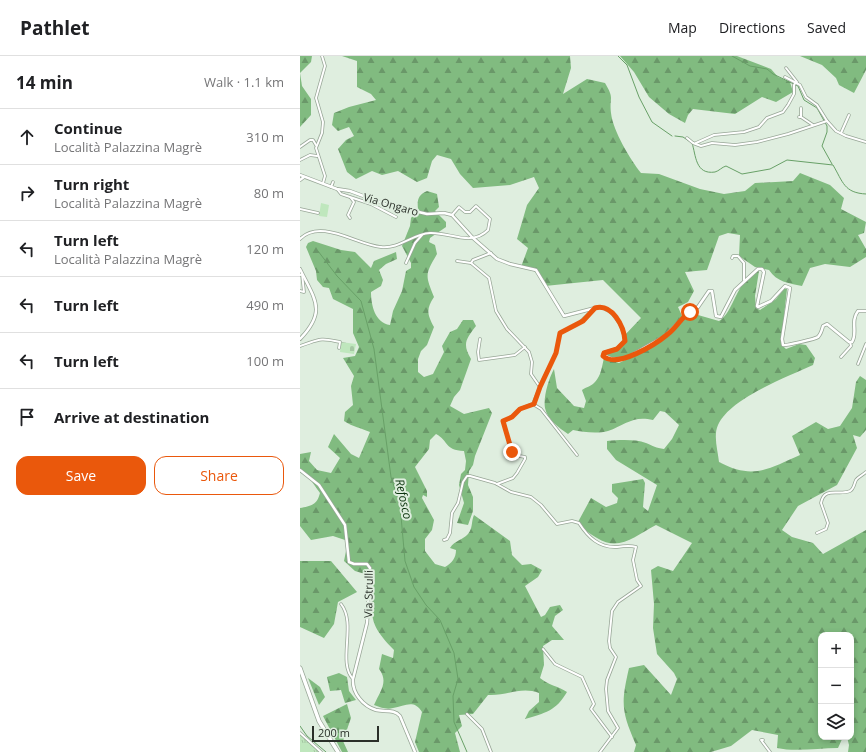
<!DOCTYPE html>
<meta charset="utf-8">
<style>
:root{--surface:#fff;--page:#f6f6f6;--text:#202124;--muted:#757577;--line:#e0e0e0;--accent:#ea580c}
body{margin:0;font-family:"Open Sans",sans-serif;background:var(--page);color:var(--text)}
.controls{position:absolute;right:12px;bottom:12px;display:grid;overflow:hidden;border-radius:8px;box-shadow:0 2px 6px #0003}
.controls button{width:36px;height:36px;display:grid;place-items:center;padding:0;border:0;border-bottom:1px solid var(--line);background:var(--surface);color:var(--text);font:20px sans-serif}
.scale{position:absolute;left:12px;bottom:10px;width:67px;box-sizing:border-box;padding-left:4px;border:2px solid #2a2f29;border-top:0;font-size:11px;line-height:14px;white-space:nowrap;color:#2a2f29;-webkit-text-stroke:3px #dfeedf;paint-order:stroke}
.stop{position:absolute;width:12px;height:12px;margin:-9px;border:3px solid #ea580c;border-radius:50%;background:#fff}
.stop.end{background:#ea580c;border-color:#fff;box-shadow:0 1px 4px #0008}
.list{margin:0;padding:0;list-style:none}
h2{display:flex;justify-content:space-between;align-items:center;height:52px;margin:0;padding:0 16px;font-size:17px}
h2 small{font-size:13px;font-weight:400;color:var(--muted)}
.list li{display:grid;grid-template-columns:26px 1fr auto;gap:12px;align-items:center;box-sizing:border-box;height:56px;padding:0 16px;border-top:1px solid var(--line)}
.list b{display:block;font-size:15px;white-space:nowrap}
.list p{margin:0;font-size:13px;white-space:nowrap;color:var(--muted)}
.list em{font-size:13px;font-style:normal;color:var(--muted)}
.actions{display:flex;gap:8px;padding:12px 16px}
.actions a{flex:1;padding:9px 0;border:1px solid var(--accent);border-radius:12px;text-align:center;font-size:14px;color:var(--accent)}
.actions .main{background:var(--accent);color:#fff}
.icon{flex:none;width:22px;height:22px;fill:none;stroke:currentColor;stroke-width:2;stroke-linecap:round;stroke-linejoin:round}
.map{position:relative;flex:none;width:566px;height:696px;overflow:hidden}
header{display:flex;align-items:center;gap:24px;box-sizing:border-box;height:56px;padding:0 20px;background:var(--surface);border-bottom:1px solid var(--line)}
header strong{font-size:19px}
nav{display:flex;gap:22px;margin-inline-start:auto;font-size:14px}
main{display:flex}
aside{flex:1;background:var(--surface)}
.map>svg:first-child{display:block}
.grass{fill:url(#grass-tufts)}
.forest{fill:url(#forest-firs);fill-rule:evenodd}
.cemetery{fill:url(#cemetery-stones)}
.pitch{fill:#bfe7bd}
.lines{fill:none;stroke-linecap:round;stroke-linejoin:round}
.stream{stroke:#68a067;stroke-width:1}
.street-casing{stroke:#98a697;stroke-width:3.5}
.secondary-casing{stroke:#98a697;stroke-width:4}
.highway-casing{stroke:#98a697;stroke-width:5}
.street{stroke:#fff;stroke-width:2}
.secondary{stroke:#fff;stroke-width:2.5}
.highway{stroke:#fff;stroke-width:3.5}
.route{stroke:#ea580c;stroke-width:5}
.labels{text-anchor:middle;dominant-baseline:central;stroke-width:4;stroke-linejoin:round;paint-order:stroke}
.street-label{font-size:11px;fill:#2a2f29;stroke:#dfeedf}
.water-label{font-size:12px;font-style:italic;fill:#0b340d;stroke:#dfeedf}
</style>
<header>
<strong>Pathlet</strong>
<nav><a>Map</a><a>Directions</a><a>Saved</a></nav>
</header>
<main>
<aside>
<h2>14 min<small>Walk · 1.1 km</small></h2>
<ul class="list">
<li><svg class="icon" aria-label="ahead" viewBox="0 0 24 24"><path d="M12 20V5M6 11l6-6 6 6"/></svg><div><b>Continue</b><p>Località Palazzina Magrè</p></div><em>310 m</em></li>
<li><svg class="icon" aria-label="right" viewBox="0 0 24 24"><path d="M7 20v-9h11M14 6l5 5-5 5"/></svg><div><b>Turn right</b><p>Località Palazzina Magrè</p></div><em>80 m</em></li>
<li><svg class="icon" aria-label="left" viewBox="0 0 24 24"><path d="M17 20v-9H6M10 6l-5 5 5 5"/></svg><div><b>Turn left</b><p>Località Palazzina Magrè</p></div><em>120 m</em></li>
<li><svg class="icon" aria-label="left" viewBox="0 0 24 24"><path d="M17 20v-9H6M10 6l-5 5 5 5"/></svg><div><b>Turn left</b></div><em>490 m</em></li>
<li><svg class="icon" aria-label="left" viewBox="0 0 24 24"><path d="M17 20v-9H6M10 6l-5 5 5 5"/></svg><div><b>Turn left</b></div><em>100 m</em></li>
<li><svg class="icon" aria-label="arrive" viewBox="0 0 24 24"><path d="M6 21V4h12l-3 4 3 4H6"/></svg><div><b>Arrive at destination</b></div></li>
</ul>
<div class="actions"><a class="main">Save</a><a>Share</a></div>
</aside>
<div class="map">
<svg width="566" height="696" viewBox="0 0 566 696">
<defs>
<pattern id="grass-tufts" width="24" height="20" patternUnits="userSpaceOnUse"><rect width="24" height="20" fill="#bfe7bd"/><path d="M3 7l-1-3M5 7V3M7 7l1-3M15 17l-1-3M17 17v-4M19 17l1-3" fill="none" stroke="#a4c6a2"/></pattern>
<pattern id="forest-firs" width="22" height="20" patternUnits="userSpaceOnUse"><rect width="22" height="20" fill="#81bb80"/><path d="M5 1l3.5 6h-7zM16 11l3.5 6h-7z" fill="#6a9869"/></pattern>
<pattern id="cemetery-stones" width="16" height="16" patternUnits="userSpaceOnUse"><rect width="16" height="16" fill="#bfe7bd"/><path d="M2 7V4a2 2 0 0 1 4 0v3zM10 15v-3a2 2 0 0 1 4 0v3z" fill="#a4c6a2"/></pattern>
</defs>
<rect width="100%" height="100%" fill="#dfeedf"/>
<polygon class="grass" points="0,676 20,696 0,696"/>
<g class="forest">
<polygon points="0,0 12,0 11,6 0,17"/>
<path d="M42,0H270L271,12L263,38L287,23L305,27C315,44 309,40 311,57C313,75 330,103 341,117L359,118L400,133L424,138L445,135L455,127L493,125L500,117L530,129L544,142L541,153L566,166L564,177L558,179L566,193V201L550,211L525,208L510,212L502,230C488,227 477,226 469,214L455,211L439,200L440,179L428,177L419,180L407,214L385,216L394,235L388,246L378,251L383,262L398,259L419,265C434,257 437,221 459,215L455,240L456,252L460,254L476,243L484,233H487L481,288L486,293L499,288L506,289L515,302L513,309C487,321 430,342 418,369C413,380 418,395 419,406C453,424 468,413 500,399L492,380L516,366L528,373L540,370L552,352L556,326L560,320L566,324V374L560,381L553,379L557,392L537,429L498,450L482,474L492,481L513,487L523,498L566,474V696H548L549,689L547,681H543L538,692C519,692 495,696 477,692L478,679L452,674L431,690L411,696H334L336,689C321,655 321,647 329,612L344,609L371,639L377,623L374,617L357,598L353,572L354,548L351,514L358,510L373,515L392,487L356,469C335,480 319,496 297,482C289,477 283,474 278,466L291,442L306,451L317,447L318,442L312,436V428L343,423L345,427L343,451L348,455L357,429L316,404L307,393V385C319,384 335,383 346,387C353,390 356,392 364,393L372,383L379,369L365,356L360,355L353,364C333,359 325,369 308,375C297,378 283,376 273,374L268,378C259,372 247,363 245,352C243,341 249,322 254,313L257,332L274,350L284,352L286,345L282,334C286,331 292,330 295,326C301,320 302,310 304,302L319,307L346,294L369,280L379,267C371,275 336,299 326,302C317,304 311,303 305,299L306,296L314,295L325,285L324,280L341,262L303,224L245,230C237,216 237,214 221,211L228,192L217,183L227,149L239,132L234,121L210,129L173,132L160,118L151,103L137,99L132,105L127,122L117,126L98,115L82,119L72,115L56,123L47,116L38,93L46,84L54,80L49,71L38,75L32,69L34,57L49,51L76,44L71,38L57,31V5ZM521,579H551V681H521Z"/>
<polygon points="320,0 437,0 471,13 478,21 490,26 493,36 476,46 462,41 435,58 393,53 388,59 385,67 369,58 349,41 334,16"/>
<polygon points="500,0 566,0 566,14 554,37 539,29 536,22 522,9"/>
<polygon points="0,17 2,30 11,43 11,59 0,71"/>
<path d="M127,135L137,138L139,151L135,155L146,166V171L130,182L129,186L135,189L137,198C125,219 125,218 134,241C126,253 127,258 134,271L127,289L121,295L118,303V316L124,321L133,318L144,296L142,290L150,276L157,273L163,264H173L176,270C166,283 162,288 171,303L160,334L154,341L150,350L164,358L189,352L192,357L175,400L173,409L169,415L168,429L173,441V455L168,469L157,467L164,447L159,429L161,418L165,414L166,405L164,395C144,394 149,385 136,378L130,384L129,393L115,411L127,435V441L123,439L122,442L134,464L132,474L125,483V495L135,508L145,511C152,507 156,502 156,494L150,492C155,484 163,484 168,478C173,472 171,466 174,459L210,485L212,499L222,509L231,508L242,514L238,521L225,530L241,561L245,559L250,551L260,549L263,554L255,560L252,570L264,584H252L243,590L244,609L240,622C248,629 258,630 267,636C256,655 245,657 225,663L229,655L239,646V637C221,630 207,640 188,639L173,658L159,659L162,670L155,677L160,696H119L115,686L122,656C114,643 105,650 93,652C86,654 80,651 74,649C80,635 89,626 79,613L82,598L93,602L94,594C68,568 71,560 73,526L65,518L55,515L44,505L48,485L33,480L11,484L0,470V452C11,450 17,449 20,437L10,423L0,416V398L11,396L9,405L17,414L31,417L40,402L28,391L34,378L51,398L59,402L70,376C61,372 53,371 44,365L45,356L53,349L51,330L54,320L43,302L55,300L59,291L53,277V253L33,243L29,232L23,231L17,224L16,215L6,191L8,187L13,185L41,194L55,196L71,212L74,205L96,196L97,203L86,208L79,214L83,224L81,230L71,236C71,249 75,267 90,269L93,255L102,235L106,215L111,212V207L102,190L110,170L111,162L118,153C117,144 118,139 127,135Z"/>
<polygon points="0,505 31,505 57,536 38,546 34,568 24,582 0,571"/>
<polygon points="39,617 47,621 49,635 56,644 45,647 41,634 30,635 27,621"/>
<polygon points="8,622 20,631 25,641 19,649"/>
<polygon points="47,648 51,662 43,685 48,696 42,696 23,660"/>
</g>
<polygon class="cemetery" points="41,286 56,288 54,298 40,296"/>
<polygon class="pitch" points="21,147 29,149 27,161 19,160"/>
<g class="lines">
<g class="stream">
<polyline points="318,0 327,9 339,41 352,66 372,80"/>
<polyline points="432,0 450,10 467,13 473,18 498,30 504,44 517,52 527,70 527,76 522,90 532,108"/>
<path d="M375,80L383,81L392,87C396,99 395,119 415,116C419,115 422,111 426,110L442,118L470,113L487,104L533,109C543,126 544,137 566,138"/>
<polyline points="18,195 37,220 61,245 74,293 91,421 100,449 105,505 114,531 126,549 140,564 154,597 158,623 153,640 154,666 167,696"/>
<polyline points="0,670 7,680 26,696"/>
</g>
<g class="street-casing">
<g id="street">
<polyline points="22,0 25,10 16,42 23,66 22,77 16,92 25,120 23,127"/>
<polyline points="486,12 497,26"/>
<polyline points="485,21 500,29 506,41 517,49 527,65 536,75 546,80 566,86"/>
<polyline points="501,52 501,61"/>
<polyline points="499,61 501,61 513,69"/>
<polyline points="541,77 549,59"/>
<polyline points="387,82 393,87 401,90 412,87 435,89 457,86 488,78 527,65"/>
<polyline points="396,87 414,79 444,76 459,71 467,62 483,56 488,49 494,38 494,29 496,26"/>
<polyline points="0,91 10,84 13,84 16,89"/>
<polyline points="0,104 10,99 17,100"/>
<polyline points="31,131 33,126"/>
<polyline points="37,133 41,138 71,148 96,161"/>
<polyline points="0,153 18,157"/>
<polyline points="50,162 48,159 54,146 51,142"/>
<path d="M0,183C21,162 57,189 81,191C100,193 112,178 130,177C150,176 171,191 188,174L190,163L176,150L170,156H165L159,151L152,159"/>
<polyline points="432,202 433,200 438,200 444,207 444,224"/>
<polyline points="157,205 171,207 173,204 191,197"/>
<polyline points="106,207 115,187 122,179"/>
<polyline points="171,207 189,222 196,255 207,273 229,296 232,306 231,318 240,331 233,348 220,353 212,361 203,365 212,396 214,399 225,401 225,403 217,417 213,422 197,428"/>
<polyline points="0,219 2,218 4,236 0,235"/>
<polyline points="180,283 178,296 179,304 215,299 225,291"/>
<path d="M0,290C19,284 18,281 40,286L39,292"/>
<polyline points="541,301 551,290 550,286"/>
<polyline points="558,308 566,288"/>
<polyline points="240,330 256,297 260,277 279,267 294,253"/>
<polyline points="233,348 241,353 277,399"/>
<path d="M517,477L526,473L528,467L521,447C524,430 539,440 550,435C554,433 554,428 556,424C558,421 563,419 566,416"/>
<path d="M144,484L147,483L150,477L152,457L158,447L163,426L167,420H170L195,427L211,436L231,441L241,449L257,468L272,465L279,467C288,481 299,492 317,491C323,490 330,489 336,491L333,504L337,524L341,530L318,546L312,555L309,585L310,592L316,601L307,624L306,633L308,655L318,672L300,696"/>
<path d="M41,548C57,568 37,606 53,623"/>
<polyline points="243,593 255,608 282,621 294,648 291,653 312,681"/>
<polyline points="167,658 182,673 191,696"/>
<polyline points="0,677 21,696"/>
<polyline points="463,684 461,684 470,696"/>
</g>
</g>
<g class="secondary-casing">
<g id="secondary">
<path d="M0,119L37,133L50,135L85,148L127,158L144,157L152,159L173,182L197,203L210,208L236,214L264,260L299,251C314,253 324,271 325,285L317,293L304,297L303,299L312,303L326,302L365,280L386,259L398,251L409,235H412L416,260L421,261L435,234L458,213H462L464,216L457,250L458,251L471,245L485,230L490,232L482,283L483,289C485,290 515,283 518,281C521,278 522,274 523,270L527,268L549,286H552C558,277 550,265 558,255H566"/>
<polyline points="0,124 4,121"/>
<path d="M0,213C15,244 27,255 0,283"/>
<path d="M0,414L19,429L45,469L49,506L54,508H67L70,512L67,567L53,623C52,637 63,650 76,654C85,656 94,653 100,660L115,696"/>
</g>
</g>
<g class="highway-casing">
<polyline id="highway" points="0,612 19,665 38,696"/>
</g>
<use href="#street" class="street"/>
<use href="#secondary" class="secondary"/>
<use href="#highway" class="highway"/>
</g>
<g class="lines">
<path class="route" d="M212,396L203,365L212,361L220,353L234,348L240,331L256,297L260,277L283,265L295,252C312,247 324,270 325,285L317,293L304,297L303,300C317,313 356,288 368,278C376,272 381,262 390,256"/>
</g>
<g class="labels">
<g class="street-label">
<text transform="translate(91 148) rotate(16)">Via Ongaro</text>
<text transform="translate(68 538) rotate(-89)">Via Strulli</text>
</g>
<g class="water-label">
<text transform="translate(104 443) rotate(78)">Refosco</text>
</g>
</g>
</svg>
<div class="controls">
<button>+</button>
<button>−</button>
<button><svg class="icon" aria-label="layers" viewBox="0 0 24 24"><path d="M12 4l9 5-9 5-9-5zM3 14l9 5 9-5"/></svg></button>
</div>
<div class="scale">200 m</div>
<div class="stop" style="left:390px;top:256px"></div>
<div class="stop end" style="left:212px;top:396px"></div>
</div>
</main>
